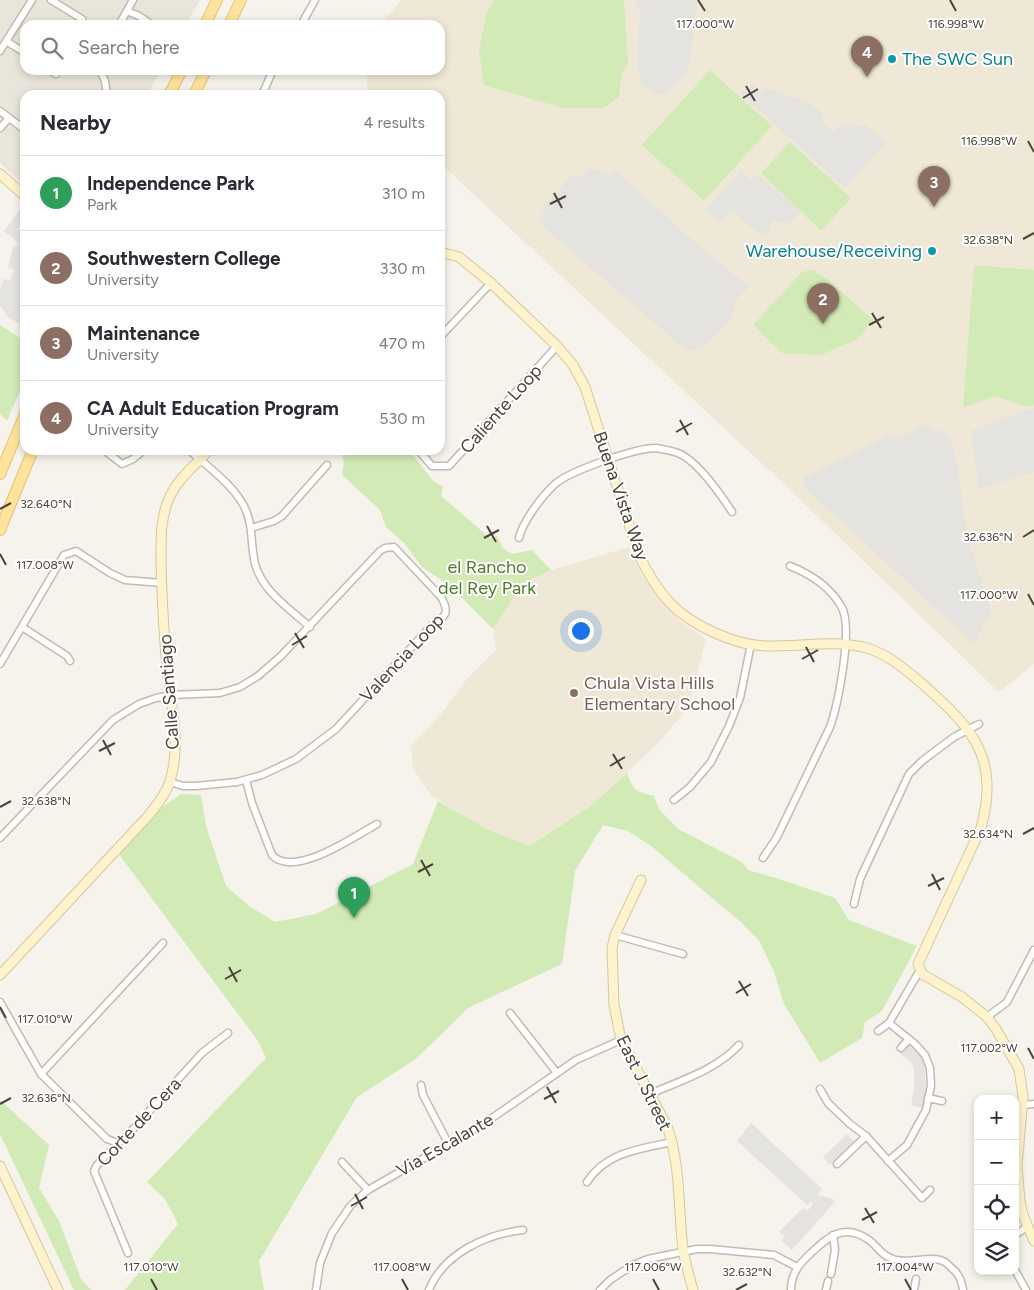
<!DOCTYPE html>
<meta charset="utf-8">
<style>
:root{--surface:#fff;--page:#f7f7f7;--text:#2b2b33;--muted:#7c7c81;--line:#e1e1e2;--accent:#ea580c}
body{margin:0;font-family:Figtree,sans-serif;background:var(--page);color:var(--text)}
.controls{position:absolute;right:15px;bottom:15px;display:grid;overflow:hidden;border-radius:10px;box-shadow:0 2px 8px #0003}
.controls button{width:45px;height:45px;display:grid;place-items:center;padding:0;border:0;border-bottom:1px solid var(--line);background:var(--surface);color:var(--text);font:25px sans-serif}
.you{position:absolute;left:580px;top:630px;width:18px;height:18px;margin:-12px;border:4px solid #fff;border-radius:50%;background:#1a73e8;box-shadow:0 0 0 8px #1a73e833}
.badge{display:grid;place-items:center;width:32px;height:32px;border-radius:50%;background:var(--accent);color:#fff;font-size:16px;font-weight:700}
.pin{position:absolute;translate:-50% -41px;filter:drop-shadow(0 1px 2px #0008)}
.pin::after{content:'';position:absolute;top:26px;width:18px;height:15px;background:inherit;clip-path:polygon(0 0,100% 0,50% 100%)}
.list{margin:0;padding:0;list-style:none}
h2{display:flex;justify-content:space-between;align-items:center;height:65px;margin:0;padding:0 20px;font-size:21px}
h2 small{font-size:16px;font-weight:400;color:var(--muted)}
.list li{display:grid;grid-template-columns:32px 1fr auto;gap:15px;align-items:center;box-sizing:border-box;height:75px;padding:0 20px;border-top:1px solid var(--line)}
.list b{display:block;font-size:19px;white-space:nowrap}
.list p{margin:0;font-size:16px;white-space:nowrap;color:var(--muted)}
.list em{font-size:16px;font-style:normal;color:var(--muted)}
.icon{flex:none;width:28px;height:28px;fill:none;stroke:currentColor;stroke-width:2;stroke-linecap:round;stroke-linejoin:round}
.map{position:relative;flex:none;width:1034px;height:1290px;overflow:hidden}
.search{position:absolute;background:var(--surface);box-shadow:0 2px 8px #0003;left:20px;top:20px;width:425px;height:55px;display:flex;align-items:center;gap:12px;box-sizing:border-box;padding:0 18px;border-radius:15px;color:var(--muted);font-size:19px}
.panel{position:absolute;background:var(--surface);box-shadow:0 2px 8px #0003;left:20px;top:90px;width:425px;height:365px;border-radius:15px}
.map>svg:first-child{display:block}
.residential{fill:#eae5da}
.education{fill:#efe8d6}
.green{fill:#d2eab5}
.parking{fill:#e5e3e0}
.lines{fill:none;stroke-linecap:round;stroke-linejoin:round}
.street-casing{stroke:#c2bbae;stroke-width:9}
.secondary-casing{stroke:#d6c79b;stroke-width:11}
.primary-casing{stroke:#e6c16a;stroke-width:12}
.street{stroke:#fff;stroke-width:6}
.secondary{stroke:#fff3cd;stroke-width:9}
.primary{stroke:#ffe39c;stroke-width:10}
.ticks{fill:none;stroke:#4b4439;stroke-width:2}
.culture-dot{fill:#0f9aa8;stroke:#fff;stroke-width:2}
.education-dot{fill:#8d6e63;stroke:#fff;stroke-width:2}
.labels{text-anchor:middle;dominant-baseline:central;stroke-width:4;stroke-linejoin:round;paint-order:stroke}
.culture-label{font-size:18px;fill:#0d838f;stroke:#fff;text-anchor:start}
.street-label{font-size:18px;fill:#4b4439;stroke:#fff}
.park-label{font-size:18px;fill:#4a7f2a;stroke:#fff}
.education-label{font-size:18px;fill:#785e54;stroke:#fff;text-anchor:start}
.ticks-label{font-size:12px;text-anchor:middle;fill:#4b4439;stroke:#fff;stroke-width:4;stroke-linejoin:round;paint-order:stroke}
</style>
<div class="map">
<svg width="1034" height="1290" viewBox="0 0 1034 1290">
<rect width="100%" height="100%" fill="#f6f3ec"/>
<polygon class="residential" points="0,0 200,0 186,25 25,25 25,70 161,70 147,95 25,95 25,186 0,163"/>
<g class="education">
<polygon points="401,0 1034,0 1034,664 999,692 785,485 440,163 440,95 367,95 367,70 440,70 440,25 381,25"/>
<polygon points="629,547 643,577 680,621 706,639 689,706 664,737 627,773 588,808 528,846 488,830 432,796 413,769 411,745 441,714 466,680 496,650 493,629 523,583 551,570"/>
</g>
<g class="green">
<polygon points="494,0 624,0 628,65 622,73 619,97 604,108 563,108 484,85 479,50 487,12"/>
<polygon points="710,70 772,126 704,201 642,145"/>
<polygon points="790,142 851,198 821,231 761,173"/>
<polygon points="974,265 1034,270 1034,405 1027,407 995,396 963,408"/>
<polygon points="812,270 826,278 873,320 858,339 821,355 782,353 753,325 802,272"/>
<polygon points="0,325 25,341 25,379 7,421 0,414"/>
<polygon points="341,450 409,450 434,482 443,486 441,496 490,538 497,536 503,548 512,554 532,550 551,570 523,583 493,629 450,586 422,567 404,543 386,527 380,510 342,475 344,462"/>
<path d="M627,773C633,791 637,792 654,796L659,809L678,829L742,862L748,870L779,879L835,898L849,920L917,946L882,1011L865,1022L862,1038L820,1063L784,1004L774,972L760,942L743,924L651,846L628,831L603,825L575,871L562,964L468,1008L416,1059L357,1097L259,1261L264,1290H125L178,1224L165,1199L147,1182L266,1058L258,1041L118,853L155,812L181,794L201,795L206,826L226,886L249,906L275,922L316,914L413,864L438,801L489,830L529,846L588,808Z"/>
<polygon points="0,1100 49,1145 39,1188 59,1221 81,1279 91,1290 74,1290 0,1134"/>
</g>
<g class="parking">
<polygon points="637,0 697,0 690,62 686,74 667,93 653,94 643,85 638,72 637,53 641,8 636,8"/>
<polygon points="752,84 763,93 766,88 810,103 824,114 821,121 834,132 842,124 851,123 859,127 866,125 887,142 845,188 741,94"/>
<polygon points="591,168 609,174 614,169 682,231 749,287 734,302 731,319 701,349 687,351 538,222 545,213 541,209 572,175 579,178"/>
<polygon points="741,170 751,180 757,174 801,212 789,224 774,220 767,236 759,234 732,211 720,222 705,211"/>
<polygon points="20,210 25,214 25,218 17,229 18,231 22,227 25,229 25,326 9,318 0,306 0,289 4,279 10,280 14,270 8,268 13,246 18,247 19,245 18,242 4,231"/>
<polygon points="1034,408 1034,472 979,489 971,431"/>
<polygon points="928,424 936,434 941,429 954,441 950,445 955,451 967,536 992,614 983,624 974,644 804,487 803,478 888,436 905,435"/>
<polygon points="901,1040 918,1053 924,1062 925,1070 926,1095 923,1108 911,1105 914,1089 914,1069 911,1062 895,1049"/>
<polygon points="751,1123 822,1189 818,1195 831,1198 835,1202 792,1250 781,1241 784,1237 779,1232 803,1208 807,1211 813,1205 811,1201 807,1205 737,1141"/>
<polygon points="847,1134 855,1142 830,1165 823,1157"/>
</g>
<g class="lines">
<g class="street-casing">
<g id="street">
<polyline points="51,0 82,19"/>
<polyline points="127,11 139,16 152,25"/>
<polyline points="119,25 133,0"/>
<polyline points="301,25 315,0"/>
<polyline points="6,41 25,53"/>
<polyline points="0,51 32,0"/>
<polyline points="50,70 56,74"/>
<polyline points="100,70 105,81 107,95"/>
<polyline points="262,95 273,70"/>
<polyline points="0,111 25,130"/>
<polyline points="0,128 9,118"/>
<polyline points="440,337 491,283"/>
<polyline points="104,450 122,464 133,459 144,450"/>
<path d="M189,450C206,465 229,482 241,501C254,520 250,543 255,564C263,592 290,609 310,627"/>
<polyline points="418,450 432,466 449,466 557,346"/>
<polyline points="251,528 274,521 282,516 327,465"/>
<path d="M519,538C523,521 542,496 555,484C570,471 635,448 656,448C662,449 672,451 678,453C698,461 721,495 732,512"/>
<polyline points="22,627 67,656 70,661"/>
<polyline points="0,664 64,555 76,551 110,573 125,580 162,583"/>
<path d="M246,780L252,803L272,855C294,879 355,836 377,824"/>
<polyline points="674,800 690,787 711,762 729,726 740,698 751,644"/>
<path d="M0,838L113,720L139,704L156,698L171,695L220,693L240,687L258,676L281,656L380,551L385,548L394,547L441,597C450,612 446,617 432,625L336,729L296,759L262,775L237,782L196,786H183L170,782"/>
<path d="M763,858L777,837L830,727C838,704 854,626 841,606C830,587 810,574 790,566"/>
<polyline points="854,904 860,879 866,866 909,774 922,761 954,737 979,724"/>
<polyline points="615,935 683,954"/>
<polyline points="0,1002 41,1074 107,1139 118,1143"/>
<polyline points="510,1013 557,1073"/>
<polyline points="987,1017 1007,1002 1034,950"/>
<polyline points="878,1031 889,1023 920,970"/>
<polyline points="901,1048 909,1039"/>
<polyline points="41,1074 163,943"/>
<polyline points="421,1085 423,1095 448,1143"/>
<polyline points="820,1089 828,1103 850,1124 866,1136 922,1198 930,1190"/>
<path d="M650,1094C682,1080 716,1070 739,1045"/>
<polyline points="928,1098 942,1101"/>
<polyline points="1023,1105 1034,1104"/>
<polyline points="888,1161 907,1145 926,1110 931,1086 930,1068 925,1055 915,1044 889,1023"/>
<polyline points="342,1162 368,1190"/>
<polyline points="837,1164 866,1136"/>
<path d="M587,1182C606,1152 640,1149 672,1142"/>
<polyline points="1015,1235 1027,1227"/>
<polyline points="128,1253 94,1171 97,1165 134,1128 202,1053 228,1033"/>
<polyline points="1015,1270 1026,1290"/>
<polyline points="831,1274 835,1250 833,1235"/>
<polyline points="316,1290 320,1263 332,1233 351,1205 368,1190 482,1125 576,1060 621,1040"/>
<path d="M429,1290C443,1254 486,1234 523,1230"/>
<polyline points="600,1290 610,1280 633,1265 648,1259 697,1249 710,1249 774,1255 797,1267"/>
<path d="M791,1290C791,1274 799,1264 810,1254C828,1237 844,1222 869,1240C878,1247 882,1256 893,1259C910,1265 931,1254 945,1262C948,1264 951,1268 954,1270C960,1276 962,1282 963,1290"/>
<polyline points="826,1290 828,1281"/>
<polyline points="914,1290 916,1279"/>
</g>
</g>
<g class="secondary-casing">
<g id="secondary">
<polyline points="0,174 25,196"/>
<path d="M440,252L459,257L491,283L557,346L573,365L585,387L639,555C647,572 657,589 670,603C691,625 734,645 765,646C798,647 830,640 863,647C888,653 907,671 926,687C974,730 1000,760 981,828L918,964L922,974L962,997L987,1017L996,1029L1019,1069L1023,1097L1017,1166L1020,1201L1023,1215L1034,1241"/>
<path d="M641,880L615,935L612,948L614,1005L621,1040L667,1126C681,1165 678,1208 683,1249C685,1262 689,1276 693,1290"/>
<path d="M0,975L148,816C156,806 166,794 170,781C181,745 172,713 168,676C164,639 162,600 161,563C161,539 160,518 170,496C179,477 196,465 209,450"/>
<polyline points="0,1166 58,1290"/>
</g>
</g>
<g class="primary-casing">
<g id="primary">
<polyline points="205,25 217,0"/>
<polyline points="229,25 241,0"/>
<polyline points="169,95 182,70"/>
<polyline points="194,95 206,70"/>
<polyline points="0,474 25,414"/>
<polyline points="0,530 33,450"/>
</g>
</g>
<use href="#street" class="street"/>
<use href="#secondary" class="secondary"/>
<use href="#primary" class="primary"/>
</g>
<path class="ticks" d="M698,0L705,11M950,0L956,11M746,86L755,101M743,98L758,89M1028,141L1034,152M554,193L562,208M550,204L566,196M1023,239L1034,233M872,313L881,328M869,325L884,317M680,420L688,435M676,432L692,423M0,509L11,503M487,526L496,542M1023,537L1034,530M484,538L499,530M0,554L6,565M1028,594L1034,605M295,633L304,648M292,645L307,636M806,647L814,662M802,659L818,650M103,740L111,755M99,751L115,743M613,754L622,769M610,766L625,757M0,807L11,801M1023,834L1034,828M421,860L430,876M418,872L433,864M932,874L940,890M928,886L944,878M229,967L237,982M225,979L241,970M739,981L748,996M736,993L751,984M0,1007L6,1018M1028,1048L1034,1059M547,1087L556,1103M544,1099L559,1091M0,1104L11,1098M355,1194L363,1209M351,1206L367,1197M865,1208L874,1223M862,1220L877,1212M151,1279L157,1290M402,1279L408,1290M653,1279L659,1290M905,1279L911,1290M736,1290L747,1284"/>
<g class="culture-dot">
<circle cx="892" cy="59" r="5"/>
<circle cx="932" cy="251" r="5"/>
</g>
<circle class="education-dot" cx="574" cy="693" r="5"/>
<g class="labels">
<g class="culture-label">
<text x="902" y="59">The SWC Sun</text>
<text x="922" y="251" text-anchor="end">Warehouse/Receiving</text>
</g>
<g class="street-label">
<text transform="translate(501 409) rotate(-48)">Caliente Loop</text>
<text transform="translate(621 496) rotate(71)">Buena Vista Way</text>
<text transform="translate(402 658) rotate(-47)">Valencia Loop</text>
<text transform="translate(169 692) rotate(-94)">Calle Santiago</text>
<text transform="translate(644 1083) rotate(64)">East J Street</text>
<text transform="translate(139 1122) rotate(-47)">Corte de Cera</text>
<text transform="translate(445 1145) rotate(-30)">Via Escalante</text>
</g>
<g class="park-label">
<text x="487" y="567">el Rancho<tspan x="487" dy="21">del Rey Park</tspan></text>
</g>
<g class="education-label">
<text x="584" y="683">Chula Vista Hills<tspan x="584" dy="21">Elementary School</tspan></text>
</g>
</g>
<g class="ticks-label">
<text x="705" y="28">117.000°W</text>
<text x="956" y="28">116.998°W</text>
<text x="989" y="145">116.998°W</text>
<text x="988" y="244">32.638°N</text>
<text x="46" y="508">32.640°N</text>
<text x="988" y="541">32.636°N</text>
<text x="45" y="569">117.008°W</text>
<text x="989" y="599">117.000°W</text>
<text x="46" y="805">32.638°N</text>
<text x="988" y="838">32.634°N</text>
<text x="45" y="1023">117.010°W</text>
<text x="989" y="1052">117.002°W</text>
<text x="46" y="1102">32.636°N</text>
<text x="151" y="1271">117.010°W</text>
<text x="402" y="1271">117.008°W</text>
<text x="653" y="1271">117.006°W</text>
<text x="905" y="1271">117.004°W</text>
<text x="747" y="1276">32.632°N</text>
</g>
</svg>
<div class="controls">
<button>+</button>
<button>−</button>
<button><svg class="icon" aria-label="locate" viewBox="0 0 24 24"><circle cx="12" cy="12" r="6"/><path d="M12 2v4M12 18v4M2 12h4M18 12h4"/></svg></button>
<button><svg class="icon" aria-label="layers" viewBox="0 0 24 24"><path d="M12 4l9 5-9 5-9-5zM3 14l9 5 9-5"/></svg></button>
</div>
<div class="you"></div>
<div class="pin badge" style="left:354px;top:918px;background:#2e9e5b">1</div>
<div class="pin badge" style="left:823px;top:324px;background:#8d6e63">2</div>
<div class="pin badge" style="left:934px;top:207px;background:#8d6e63">3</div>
<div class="pin badge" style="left:867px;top:77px;background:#8d6e63">4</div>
<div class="search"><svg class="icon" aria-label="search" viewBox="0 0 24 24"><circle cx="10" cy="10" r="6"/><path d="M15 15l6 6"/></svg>Search here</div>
<section class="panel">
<h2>Nearby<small>4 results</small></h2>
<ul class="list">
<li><span class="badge" style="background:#2e9e5b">1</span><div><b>Independence Park</b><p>Park</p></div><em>310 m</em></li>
<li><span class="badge" style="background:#8d6e63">2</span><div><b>Southwestern College</b><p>University</p></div><em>330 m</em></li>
<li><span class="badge" style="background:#8d6e63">3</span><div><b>Maintenance</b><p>University</p></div><em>470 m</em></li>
<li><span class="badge" style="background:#8d6e63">4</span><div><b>CA Adult Education Program</b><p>University</p></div><em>530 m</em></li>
</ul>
</section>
</div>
